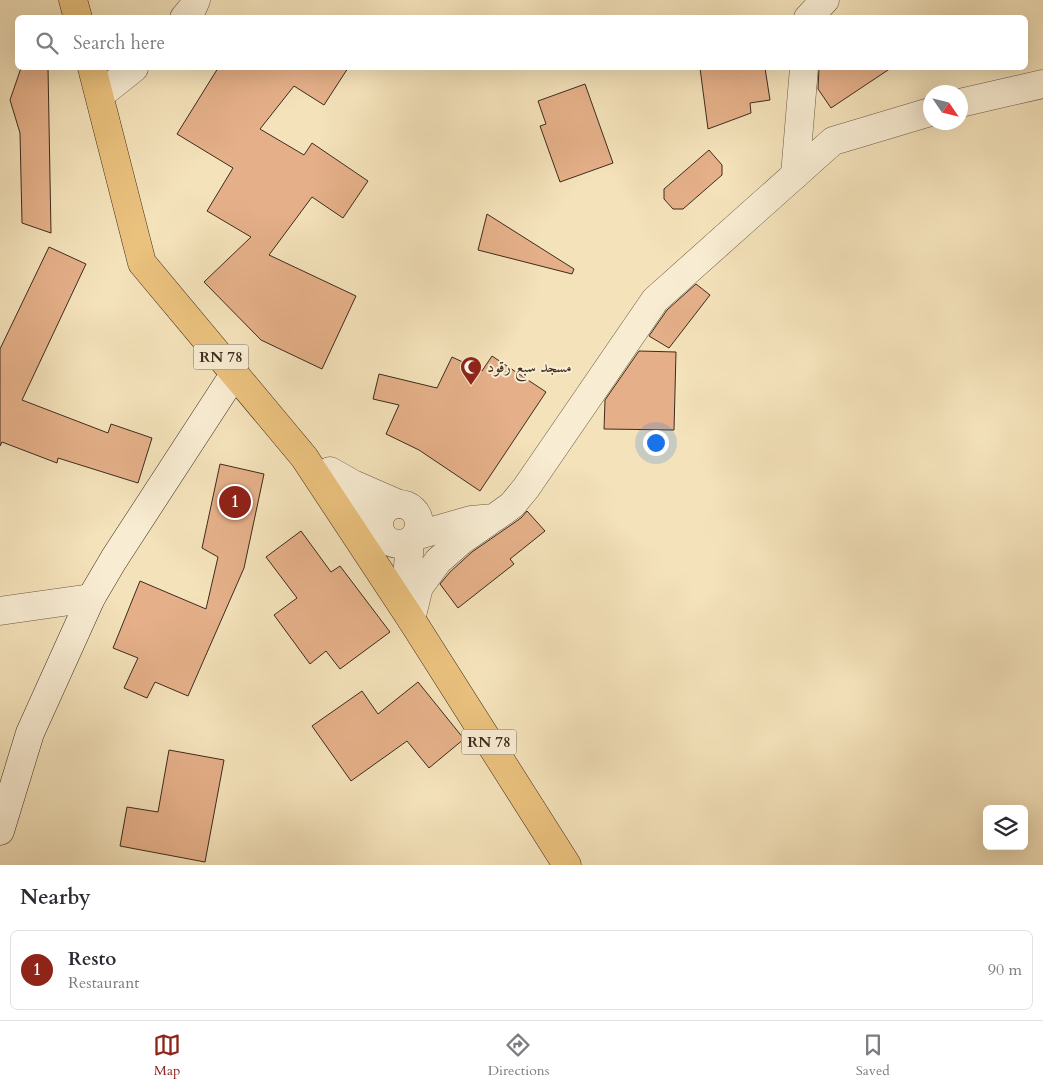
<!DOCTYPE html>
<meta charset="utf-8">
<style>
:root{--surface:#fff;--page:#f2f2f3;--text:#2b2b33;--muted:#7c7c81;--line:#e1e1e2;--accent:#8f2418}
body{margin:0;font-family:Cardo,Amiri,serif;background:var(--page);color:var(--text)}
.controls{position:absolute;right:15px;bottom:15px;display:grid;overflow:hidden;border-radius:8px;box-shadow:0 5px 20px #0002}
.controls button{width:45px;height:45px;display:grid;place-items:center;padding:0;border:0;border-bottom:1px solid var(--line);background:var(--surface);color:var(--text);font:25px sans-serif}
.compass{position:absolute;left:923px;top:85px;width:45px;height:45px;border-radius:50%;background:var(--surface);box-shadow:0 5px 20px #0002;rotate:125deg}
.you{position:absolute;left:655px;top:442px;width:18px;height:18px;margin:-12px;border:4px solid #fff;border-radius:50%;background:#1a73e8;box-shadow:0 0 0 8px #1a73e833}
.badge{display:grid;place-items:center;width:32px;height:32px;border-radius:50%;background:var(--accent);color:#fff;font-size:16px;font-weight:700}
.pin{position:absolute;translate:-50% -50%;border:2px solid #fff;box-shadow:0 1px 5px #0006}
.list{margin:0;padding:0;list-style:none}
h2{display:flex;justify-content:space-between;align-items:center;height:65px;margin:0;padding:0 20px;font-size:21px}
h2 small{font-size:16px;font-weight:400;color:var(--muted)}
.list li{display:grid;grid-template-columns:32px 1fr auto;gap:15px;align-items:center;box-sizing:border-box;height:80px;margin:0 10px 10px;padding:0 10px;border:1px solid var(--line);border-radius:8px}
.list b{display:block;font-size:19px;white-space:nowrap}
.list p{margin:0;font-size:16px;white-space:nowrap;color:var(--muted)}
.list em{font-size:16px;font-style:normal;color:var(--muted)}
.icon{flex:none;width:28px;height:28px;fill:none;stroke:currentColor;stroke-width:2;stroke-linecap:round;stroke-linejoin:round}
.map{position:relative;flex:none;width:1043px;height:865px;overflow:hidden}
.search{position:absolute;background:var(--surface);box-shadow:0 5px 20px #0002;left:15px;right:15px;top:15px;height:55px;display:flex;align-items:center;gap:12px;box-sizing:border-box;padding:0 18px;border-radius:8px;color:var(--muted);font-size:19px}
.sheet{height:155px;background:var(--surface)}
nav{display:flex;justify-content:space-around;align-items:center;box-sizing:border-box;height:70px;border-top:1px solid var(--line);background:var(--surface);font-size:14px;color:var(--muted)}
nav a{display:grid;justify-items:center;gap:2px}
nav .on{color:var(--accent)}
.map>svg:first-child{display:block}
.building{fill:#e5b089;stroke:#3d2b1d}
.lines{fill:none;stroke-linecap:round;stroke-linejoin:round}
.street-casing{stroke:#6b5944;stroke-width:29}
.secondary-casing{stroke:#3d2b1d;stroke-width:29}
.primary-casing{stroke:#3d2b1d;stroke-width:29}
.street{stroke:#f8ecd2;stroke-width:28}
.secondary{stroke:#f8ecd2;stroke-width:28}
.primary{stroke:#eac17d;stroke-width:28}
.labels{text-anchor:middle;dominant-baseline:central;stroke-width:4;stroke-linejoin:round;paint-order:stroke}
.shield{fill:#f8ecd2;stroke:#756553;stroke-width:1}
.shield-label{font-size:15px;font-weight:bold;fill:#3d2b1d}
.poi-label{font-size:16px;fill:#3d2b1d;stroke:#f8ecd2;text-anchor:start}
</style>
<div class="map">
<svg width="1043" height="865" viewBox="0 0 1043 865">
<rect width="100%" height="100%" fill="#f4e2ba"/>
<filter id="stains"><feTurbulence type="fractalNoise" baseFrequency=".004" numOctaves="4"/><feColorMatrix values="0 0 0 0 .2 0 0 0 0 .09 0 0 0 0 .02 0 0 0 .5 -.17"/></filter>
<radialGradient id="worn" r=".72"><stop offset=".6" stop-color="#630" stop-opacity="0"/><stop offset="1" stop-color="#630" stop-opacity=".3"/></radialGradient>
<g class="building">
<polygon points="21,68 48,68 51,233 22,223 20,133 10,100"/>
<polygon points="218,68 348,68 324,105 294,86 260,129 304,155 312,143 368,181 343,218 312,197 269,255 356,296 322,369 261,340 204,282 251,237 207,211 233,168 177,134"/>
<polygon points="700,68 765,68 770,100 750,103 751,113 708,129"/>
<polygon points="819,68 891,68 831,108 818,89"/>
<polygon points="585,84 613,163 560,182 540,126 546,124 538,101"/>
<polygon points="709,150 722,165 722,175 683,209 673,209 664,199 664,189"/>
<polygon points="487,214 574,269 572,274 478,250"/>
<polygon points="49,247 86,264 22,400 108,433 111,424 152,438 138,483 58,458 57,463 2,442 0,446 0,349"/>
<polygon points="696,284 710,295 669,348 649,336 667,310"/>
<polygon points="639,351 676,352 674,430 604,429 605,400"/>
<polygon points="492,356 546,392 480,491 419,450 386,434 399,405 373,399 379,374 437,388 452,357 482,371"/>
<polygon points="220,464 264,474 244,568 188,696 155,682 147,698 124,688 138,658 113,648 140,581 206,609 218,557 202,548"/>
<polygon points="527,511 545,531 510,559 514,564 458,608 440,584 450,572 472,552 521,518"/>
<polygon points="301,531 331,572 340,566 390,632 340,669 326,651 310,664 274,615 297,598 266,557"/>
<polygon points="418,682 464,739 429,768 407,741 351,781 312,726 362,691 378,714"/>
<polygon points="169,750 224,760 205,862 120,846 127,807 158,812"/>
</g>
<g class="lines">
<g class="street-casing">
<g id="street">
<polyline points="184,18 193,7 196,0"/>
<polyline points="808,18 825,0"/>
<polyline points="100,95 134,68"/>
<polyline points="960,103 1043,84"/>
<polyline points="795,175 804,68"/>
<polyline points="330,471 353,484 399,504"/>
<polyline points="325,477 380,532"/>
<circle cx="399" cy="524" r="20"/>
<polyline points="415,536 471,520 494,518 512,505 526,488 655,300 833,141 930,112"/>
<polyline points="410,541 407,579 410,608"/>
<polyline points="0,611 91,598"/>
<polyline points="411,619 419,587 438,561 462,540 488,522"/>
</g>
</g>
<g class="secondary-casing">
<polyline id="secondary" points="0,831 30,733 91,598 114,559 235,373"/>
</g>
<g class="primary-casing">
<g id="primary">
<polyline points="73,0 78,18"/>
<polyline points="92,68 142,263 304,457 411,619 567,865"/>
</g>
</g>
<use href="#street" class="street"/>
<use href="#secondary" class="secondary"/>
<use href="#primary" class="primary"/>
</g>
<defs>
<g id="mosque-pin" transform="scale(1.125)"><path d="M0 17L-7.5 6A9.5 9.5 0 1 1 7.5 6Z" fill="#8f2418" stroke="#f8ecd2"/><path d="M3.5-4.9A6 6 0 1 0 3.5 4.9A5 5 0 1 1 3.5-4.9Z" fill="#fff"/></g>
</defs>
<g fill-rule="evenodd">
<use href="#mosque-pin" x="471" y="367"/>
</g>
<g class="labels">
<g class="shield">
<rect x="193.5" y="344.5" width="55" height="25" rx="4"/>
<rect x="461.5" y="729.5" width="55" height="25" rx="4"/>
</g>
<g class="shield-label">
<text x="221" y="357">RN 78</text>
<text x="489" y="742">RN 78</text>
</g>
<g class="poi-label">
<text x="487" y="367">مسجد سبع رقود</text>
</g>
</g>
<rect width="100%" height="100%" filter="url(#stains)"/>
<rect width="100%" height="100%" fill="url(#worn)"/>
</svg>
<div class="controls">
<button><svg class="icon" aria-label="layers" viewBox="0 0 24 24"><path d="M12 4l9 5-9 5-9-5zM3 14l9 5 9-5"/></svg></button>
</div>
<svg class="compass" viewBox="-18 -18 36 36"><path d="M0-13l5 13h-10z" fill="#e53935"/><path d="M0 13l5-13h-10z" fill="#7c7c81"/></svg>
<div class="you"></div>
<div class="pin badge" style="left:235px;top:502px">1</div>
<div class="search"><svg class="icon" aria-label="search" viewBox="0 0 24 24"><circle cx="10" cy="10" r="6"/><path d="M15 15l6 6"/></svg>Search here</div>
</div>
<section class="sheet">
<h2>Nearby<small></small></h2>
<ul class="list">
<li><span class="badge">1</span><div><b>Resto</b><p>Restaurant</p></div><em>90 m</em></li>
</ul>
</section>
<nav>
<a class="on"><svg class="icon" aria-label="map" viewBox="0 0 24 24"><path d="M3 6l6-2 6 2 6-2v14l-6 2-6-2-6 2zM9 4v14M15 6v14"/></svg>Map</a>
<a><svg class="icon" aria-label="directions" viewBox="0 0 24 24"><path d="M12 3l9 9-9 9-9-9zM9 14v-3h6M13 9l2 2-2 2"/></svg>Directions</a>
<a><svg class="icon" aria-label="saved" viewBox="0 0 24 24"><path d="M7 4h10v16l-5-4-5 4z"/></svg>Saved</a>
</nav>
